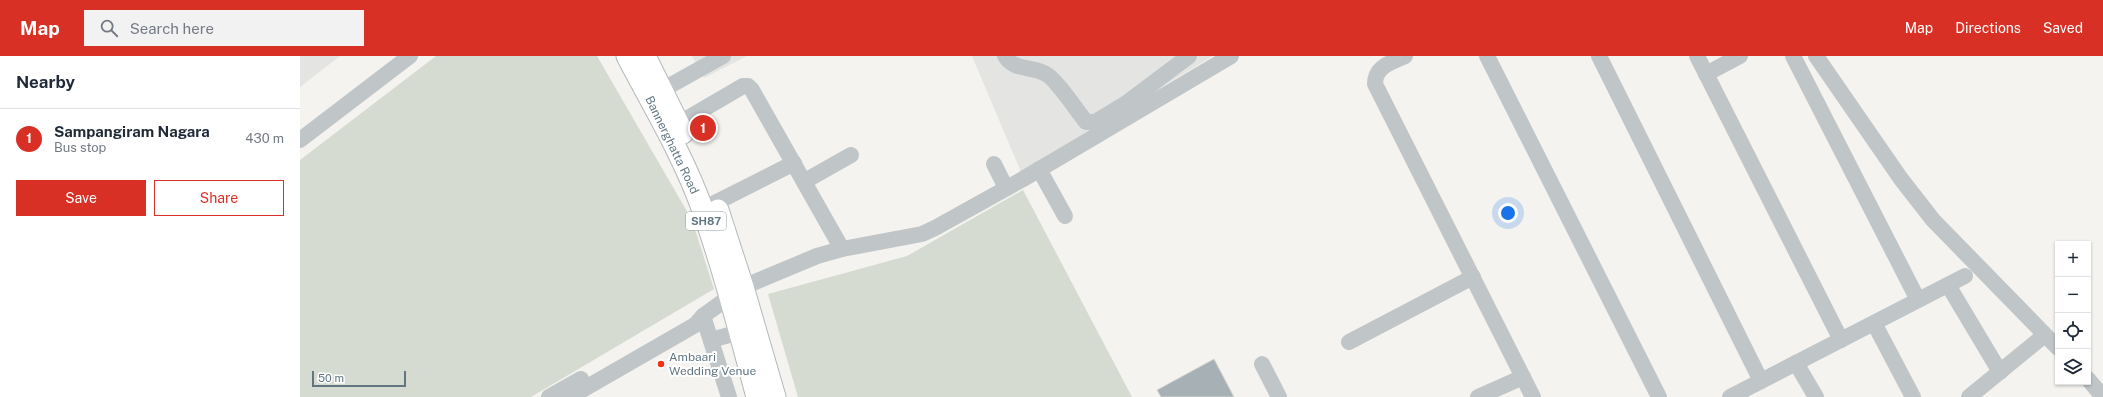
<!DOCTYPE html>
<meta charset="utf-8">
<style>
:root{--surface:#fff;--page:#f2f2f3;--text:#1f2937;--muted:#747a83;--line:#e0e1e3;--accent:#d93025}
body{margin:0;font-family:"Public Sans",sans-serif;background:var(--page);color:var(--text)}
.controls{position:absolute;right:12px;bottom:12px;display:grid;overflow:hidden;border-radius:0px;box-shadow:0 1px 3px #0004}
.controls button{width:36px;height:36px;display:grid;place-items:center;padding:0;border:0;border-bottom:1px solid var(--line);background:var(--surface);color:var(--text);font:20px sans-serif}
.scale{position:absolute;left:12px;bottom:10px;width:94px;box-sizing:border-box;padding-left:4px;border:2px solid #617682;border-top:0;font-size:11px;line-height:14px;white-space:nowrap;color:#617682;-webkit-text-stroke:3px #fff;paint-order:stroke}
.you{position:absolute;left:1208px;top:157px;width:14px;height:14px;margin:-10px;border:3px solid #fff;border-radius:50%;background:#1a73e8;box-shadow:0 0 0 6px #1a73e833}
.badge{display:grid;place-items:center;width:26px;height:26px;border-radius:50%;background:var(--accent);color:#fff;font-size:13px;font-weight:700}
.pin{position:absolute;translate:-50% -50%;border:2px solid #fff;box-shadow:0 1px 4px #0006}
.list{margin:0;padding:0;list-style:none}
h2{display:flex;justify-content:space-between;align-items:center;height:52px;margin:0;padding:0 16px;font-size:17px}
h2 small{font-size:13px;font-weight:400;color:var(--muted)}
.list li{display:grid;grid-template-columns:26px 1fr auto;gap:12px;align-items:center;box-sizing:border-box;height:60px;padding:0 16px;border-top:1px solid var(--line)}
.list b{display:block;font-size:15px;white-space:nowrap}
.list p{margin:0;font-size:13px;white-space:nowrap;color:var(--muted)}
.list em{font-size:13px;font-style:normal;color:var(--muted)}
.actions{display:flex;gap:8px;padding:12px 16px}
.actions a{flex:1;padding:9px 0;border:1px solid var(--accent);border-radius:0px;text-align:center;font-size:14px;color:var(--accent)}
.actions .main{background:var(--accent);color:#fff}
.icon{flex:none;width:22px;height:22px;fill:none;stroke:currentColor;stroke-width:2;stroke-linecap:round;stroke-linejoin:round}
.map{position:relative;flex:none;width:1803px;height:341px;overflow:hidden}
header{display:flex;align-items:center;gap:24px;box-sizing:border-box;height:56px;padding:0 20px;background:var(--accent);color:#fff}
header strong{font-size:19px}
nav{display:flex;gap:22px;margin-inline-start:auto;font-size:14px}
.search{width:280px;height:36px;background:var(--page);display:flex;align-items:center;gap:10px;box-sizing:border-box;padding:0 14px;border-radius:0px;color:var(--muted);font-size:15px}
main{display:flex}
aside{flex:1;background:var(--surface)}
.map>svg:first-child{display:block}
.built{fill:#e4e5e3}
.green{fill:#d5dbd0}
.building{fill:#a7b1b5;stroke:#d5d5d2}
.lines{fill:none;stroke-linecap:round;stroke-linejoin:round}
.major-casing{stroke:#b3b8bb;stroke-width:23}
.minor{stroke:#c0c5c7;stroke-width:16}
.major{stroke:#fff;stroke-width:21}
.poi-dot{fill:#ed3416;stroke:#fff;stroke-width:1.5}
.labels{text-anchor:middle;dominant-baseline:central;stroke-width:4;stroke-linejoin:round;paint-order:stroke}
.shield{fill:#fff;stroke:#909fa8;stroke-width:1}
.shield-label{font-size:11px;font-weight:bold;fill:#617682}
.street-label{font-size:12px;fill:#617682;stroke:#fff}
.poi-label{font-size:12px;fill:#617682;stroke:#fff;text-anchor:start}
</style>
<header>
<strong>Map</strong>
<div class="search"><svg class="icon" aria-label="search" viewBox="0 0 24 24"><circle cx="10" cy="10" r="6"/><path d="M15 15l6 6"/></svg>Search here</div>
<nav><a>Map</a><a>Directions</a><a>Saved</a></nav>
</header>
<main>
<aside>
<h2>Nearby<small></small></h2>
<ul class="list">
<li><span class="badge">1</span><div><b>Sampangiram Nagara</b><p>Bus stop</p></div><em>430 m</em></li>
</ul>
<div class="actions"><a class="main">Save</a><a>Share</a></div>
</aside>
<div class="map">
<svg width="1803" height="341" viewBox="0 0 1803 341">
<rect width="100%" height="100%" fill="#f4f3ef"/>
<g class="built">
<polygon points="0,0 40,0 0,31"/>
<polygon points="392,0 447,0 404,22"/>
<polygon points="672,0 913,0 721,116"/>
</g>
<g class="green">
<polygon points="136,0 297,0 392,164 414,233 231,341 0,341 0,104"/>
<polygon points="723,134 832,341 498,341 468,238 607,200"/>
</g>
<polygon class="building" points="914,303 934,341 861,341 857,334"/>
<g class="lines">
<g class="major-casing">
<g id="major">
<path d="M327,0C353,50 383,99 402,152C424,214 440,278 457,341"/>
<polyline points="345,0 383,77"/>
<polyline points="418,154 443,231 475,341"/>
</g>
</g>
<g class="minor">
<path d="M705,0C714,15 732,10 746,18C755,22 778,56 786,66H795L828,46L889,0"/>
<path d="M1105,0C1091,7 1075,10 1075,28L1233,341"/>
<polyline points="1187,0 1359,341"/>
<polyline points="1299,0 1461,325"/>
<polyline points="1397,0 1541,284"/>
<polyline points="1493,0 1618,244"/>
<polyline points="1516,0 1601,123 1633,164 1758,292"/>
<polyline points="1406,18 1440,0"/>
<polyline points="362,34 423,0"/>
<polyline points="378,68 443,30 448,30 452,34 542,193"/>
<polyline points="0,84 110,0"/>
<polyline points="694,108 706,132"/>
<polyline points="739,113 765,160"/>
<polyline points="505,125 551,99"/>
<polyline points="415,147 494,107"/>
<polyline points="1648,229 1700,316"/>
<polyline points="403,260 429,341"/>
<polyline points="1574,267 1613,341"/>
<polyline points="411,284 440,276"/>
<polyline points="1049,286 1173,221"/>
<polyline points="1496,307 1516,341"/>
<polyline points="962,308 979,341"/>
<polyline points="1788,323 1803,341"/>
<polyline points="249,341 281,323"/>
<polyline points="270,341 395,269 403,260 443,231 517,200 542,193 622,178 635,172 723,123 931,0"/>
<polyline points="1178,341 1223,321"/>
<polyline points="1430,341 1665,220"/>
<polyline points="1669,341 1741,282"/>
</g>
<use href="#major" class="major"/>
</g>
<circle class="poi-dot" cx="361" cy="308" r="4"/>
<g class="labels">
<rect class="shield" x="386" y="156" width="40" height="18" rx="3"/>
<g class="shield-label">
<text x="406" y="165">SH87</text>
</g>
<g class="street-label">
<text transform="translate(372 89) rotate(64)">Bannerghatta Road</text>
</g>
<g class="poi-label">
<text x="369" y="301">Ambaari<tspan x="369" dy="14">Wedding Venue</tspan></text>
</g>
</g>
</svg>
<div class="controls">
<button>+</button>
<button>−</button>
<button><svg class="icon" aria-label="locate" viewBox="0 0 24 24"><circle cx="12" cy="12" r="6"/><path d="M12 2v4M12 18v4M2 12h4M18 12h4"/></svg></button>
<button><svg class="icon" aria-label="layers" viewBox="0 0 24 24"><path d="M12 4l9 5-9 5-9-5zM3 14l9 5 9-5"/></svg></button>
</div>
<div class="scale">50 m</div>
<div class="you"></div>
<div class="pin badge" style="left:403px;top:72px">1</div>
</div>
</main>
